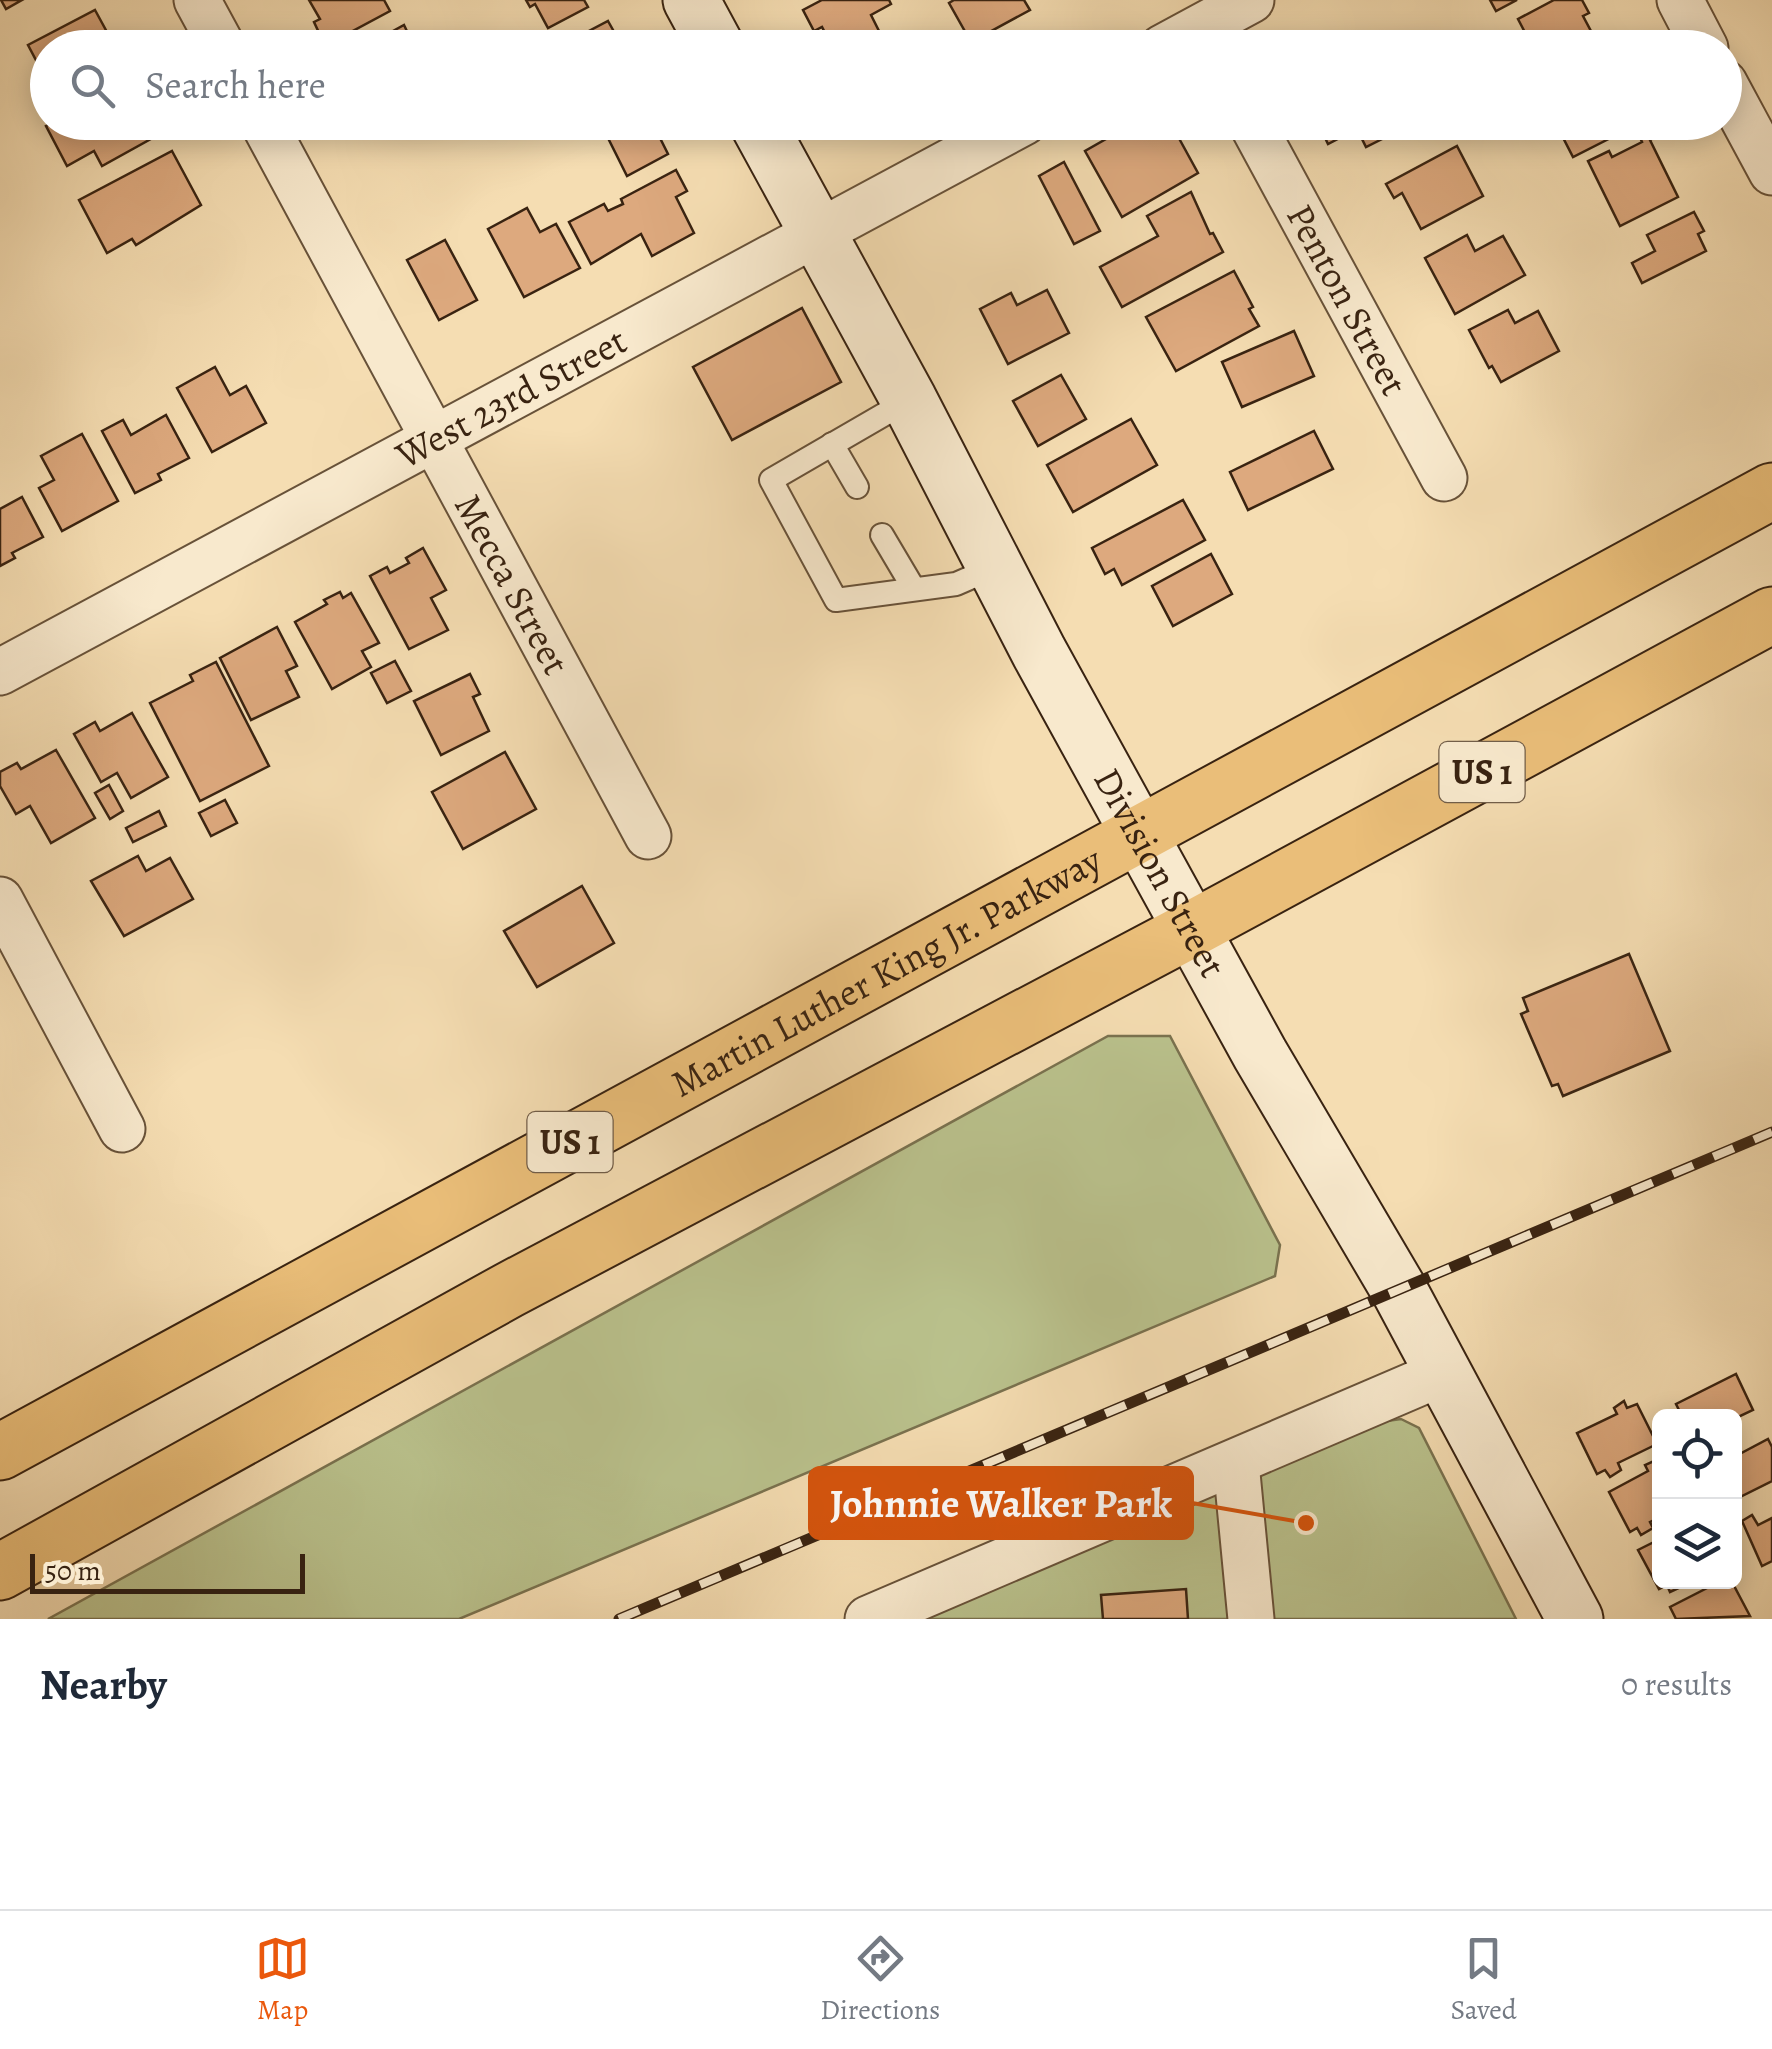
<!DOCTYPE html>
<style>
:root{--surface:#fff;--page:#f6f6f7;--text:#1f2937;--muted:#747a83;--line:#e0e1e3;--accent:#ea580c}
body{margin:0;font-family:Alegreya,serif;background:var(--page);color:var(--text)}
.controls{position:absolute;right:30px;bottom:30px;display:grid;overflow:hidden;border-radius:15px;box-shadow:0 5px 25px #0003}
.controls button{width:90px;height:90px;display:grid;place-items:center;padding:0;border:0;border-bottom:2px solid var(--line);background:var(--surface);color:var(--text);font:50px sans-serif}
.scale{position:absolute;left:30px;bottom:25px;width:275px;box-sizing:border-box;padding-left:10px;border:5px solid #392311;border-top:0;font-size:28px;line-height:35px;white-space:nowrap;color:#392311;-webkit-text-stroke:8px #f8e9cd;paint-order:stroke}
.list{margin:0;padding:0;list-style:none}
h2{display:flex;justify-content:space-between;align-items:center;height:130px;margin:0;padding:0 40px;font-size:42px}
h2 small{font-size:32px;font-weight:400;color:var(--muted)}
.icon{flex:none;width:55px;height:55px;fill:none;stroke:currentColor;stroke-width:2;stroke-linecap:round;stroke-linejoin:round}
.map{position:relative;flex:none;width:1772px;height:1619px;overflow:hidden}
.search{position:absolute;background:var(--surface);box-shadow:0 5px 25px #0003;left:30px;right:30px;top:30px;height:110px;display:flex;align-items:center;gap:25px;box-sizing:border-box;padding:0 35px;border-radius:55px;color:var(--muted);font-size:38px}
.sheet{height:290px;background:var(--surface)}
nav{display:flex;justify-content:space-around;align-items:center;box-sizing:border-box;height:140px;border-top:2px solid var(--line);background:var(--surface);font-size:28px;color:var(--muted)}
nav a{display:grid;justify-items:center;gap:5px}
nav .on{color:var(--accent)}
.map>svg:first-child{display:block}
.green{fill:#bac28d;stroke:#7a724f;stroke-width:2.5}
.building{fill:#dda97e;stroke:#392311;stroke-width:2.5}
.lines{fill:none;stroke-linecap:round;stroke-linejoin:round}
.lane-casing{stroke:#685239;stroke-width:26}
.street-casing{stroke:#685239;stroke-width:49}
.secondary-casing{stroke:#392311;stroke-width:59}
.highway-casing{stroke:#392311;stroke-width:59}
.lane{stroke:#f8e9cd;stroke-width:22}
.street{stroke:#f8e9cd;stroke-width:45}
.secondary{stroke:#f8e9cd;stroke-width:55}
.highway{stroke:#eabe79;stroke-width:55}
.rail-casing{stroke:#392311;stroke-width:11}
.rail{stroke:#f8e9cd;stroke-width:8;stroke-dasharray:22;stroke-linecap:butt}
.labels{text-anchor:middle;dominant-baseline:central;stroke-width:10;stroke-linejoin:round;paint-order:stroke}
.shield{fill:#f8e9cd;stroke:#725e49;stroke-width:2.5}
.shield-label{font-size:35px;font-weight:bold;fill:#392311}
.street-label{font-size:38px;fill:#392311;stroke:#f8e9cd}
.leader{fill:none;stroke:#d6540c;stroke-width:4}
.callout-dot{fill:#d6540c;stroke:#f8e9cd;stroke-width:4}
.callout{fill:#d6540c;stroke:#d6540c;stroke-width:4}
.callout-label{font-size:40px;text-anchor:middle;font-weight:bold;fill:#fff}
</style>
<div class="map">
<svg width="1772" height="1619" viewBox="0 0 1772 1619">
<rect width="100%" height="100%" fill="#f5ddb2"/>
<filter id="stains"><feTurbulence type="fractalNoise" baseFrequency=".002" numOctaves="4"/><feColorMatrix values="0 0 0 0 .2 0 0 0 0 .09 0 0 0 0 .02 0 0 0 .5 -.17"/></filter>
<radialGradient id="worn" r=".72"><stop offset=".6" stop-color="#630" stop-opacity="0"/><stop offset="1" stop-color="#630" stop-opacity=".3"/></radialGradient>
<g class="green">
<polygon points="1108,1036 1170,1036 1280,1245 1275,1276 459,1619 48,1619"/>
<polygon points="1401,1419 1419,1428 1516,1619 918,1619 1387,1421"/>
</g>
<g class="building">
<polygon points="1,0 22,0 6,9"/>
<polygon points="309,0 384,0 390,11 332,42 327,34 321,37 314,22 320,19"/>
<polygon points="526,0 584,0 588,7 548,28 535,4 530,7"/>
<polygon points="822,0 889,0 891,4 871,15 880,33 853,48 833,48 822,27 814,31 803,10"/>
<polygon points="954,0 1024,0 1030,10 971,42 949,3"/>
<polygon points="1490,0 1517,0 1496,11"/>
<polygon points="1554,0 1582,0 1589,13 1583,16 1600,48 1544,48 1540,39 1531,44 1518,19"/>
<polygon points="95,10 113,43 118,40 122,48 48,48 48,83 28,45"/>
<polygon points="608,21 622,46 571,48 568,42"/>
<polygon points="404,25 415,48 362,48"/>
<polygon points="54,122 163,122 167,130 102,166 94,151 67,166 46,126"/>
<polygon points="600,122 659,122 654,126 668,154 627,176"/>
<polygon points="877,122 903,122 882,133"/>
<polygon points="1136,122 1170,122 1198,173 1122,217 1085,151"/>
<polygon points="1416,122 1366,147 1357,129 1328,144 1318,123"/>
<polygon points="1555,122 1642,122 1573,157"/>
<polygon points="1649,122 1682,124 1650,140 1678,197 1620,226 1588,161 1609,151 1612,157 1642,142 1638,133 1645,130 1643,126"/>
<polygon points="1457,146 1483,196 1421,229 1402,193 1394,198 1386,184"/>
<polygon points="172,151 201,205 136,245 132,239 107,253 79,200"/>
<polygon points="1064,162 1100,231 1074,244 1039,176"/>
<polygon points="676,170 687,191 676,197 694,233 652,256 641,234 591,264 569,222 604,204 608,211 623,204 621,199"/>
<polygon points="1191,192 1210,234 1213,233 1223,252 1122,307 1100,267 1158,236 1147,216"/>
<polygon points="527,208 540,232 556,224 580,268 524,297 488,229"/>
<polygon points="1694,212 1704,231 1698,234 1706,251 1642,283 1632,263 1655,251 1647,235"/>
<polygon points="1467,235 1475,251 1503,236 1525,275 1455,314 1425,258"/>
<polygon points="445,240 477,300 439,320 407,260"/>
<polygon points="1234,271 1253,307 1249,309 1259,326 1176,371 1146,317"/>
<polygon points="1047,290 1069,333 1008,364 980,309 1011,293 1017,305"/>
<polygon points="802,308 841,382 732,440 693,367"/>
<polygon points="1508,310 1515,323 1538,311 1559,351 1501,382 1492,366 1489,368 1469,330"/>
<polygon points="1294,331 1314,376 1242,407 1222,362"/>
<polygon points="215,367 230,395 246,386 266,423 212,452 177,388"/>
<polygon points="1061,375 1086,419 1038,446 1013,401"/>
<polygon points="166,415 189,458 158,474 161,480 135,493 102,431 123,420 131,435"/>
<polygon points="1131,419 1157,465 1073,512 1047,465"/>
<polygon points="1314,431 1333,469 1248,510 1230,472"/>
<polygon points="82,434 118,501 62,531 39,488 54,480 41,456"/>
<polygon points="22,497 43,537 12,553 15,558 0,566 0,509"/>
<polygon points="1183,500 1205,540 1122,585 1114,569 1105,574 1092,548"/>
<polygon points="423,548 446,590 431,598 448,630 409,649 370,576 387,567 390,573 409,563 406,558"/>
<polygon points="1211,554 1232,594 1173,626 1152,586"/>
<polygon points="340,592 343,598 351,593 379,643 362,651 371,667 332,689 295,622 327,604 324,600"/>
<polygon points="277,627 297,666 286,671 299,697 251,720 220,658"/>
<polygon points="395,661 411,691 387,703 371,673"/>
<polygon points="216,662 269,766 200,801 150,703 193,681 190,675"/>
<polygon points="470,674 480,694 473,697 489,731 441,755 414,701"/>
<polygon points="132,713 168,777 131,798 117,773 101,782 74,734 95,722 100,731"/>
<polygon points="56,750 95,818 51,843 30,806 16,814 0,786 0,772 17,763 21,769"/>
<polygon points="505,752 536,809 463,849 432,792"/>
<polygon points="109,785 123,811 110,819 95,793"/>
<polygon points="225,800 237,823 211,836 199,813"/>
<polygon points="159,811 166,826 133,842 126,828"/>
<polygon points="138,856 146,871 170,858 193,899 124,936 91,881"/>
<polygon points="582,886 614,943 537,987 504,931"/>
<polygon points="1629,954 1670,1051 1563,1096 1558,1084 1552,1086 1521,1014 1528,1011 1523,998"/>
<polygon points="1736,1374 1753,1410 1734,1419 1682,1416 1676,1404"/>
<polygon points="1624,1401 1627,1408 1637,1404 1657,1444 1618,1463 1621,1470 1610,1477 1605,1470 1597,1474 1577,1433 1617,1414 1614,1408"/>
<polygon points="1768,1439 1772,1447 1772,1481 1734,1500 1734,1457"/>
<polygon points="1656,1460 1660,1466 1660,1517 1650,1522 1653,1528 1641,1535 1637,1528 1630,1532 1609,1492 1648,1471 1645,1465"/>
<polygon points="1752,1515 1758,1525 1772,1518 1772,1561 1762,1566 1742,1521"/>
<polygon points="1660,1539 1660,1582 1680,1582 1683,1586 1670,1592 1667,1585 1659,1589 1638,1550"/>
<polygon points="1719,1582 1732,1582 1750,1616 1676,1619 1670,1607"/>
<polygon points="1186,1589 1188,1619 1103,1619 1101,1595"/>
</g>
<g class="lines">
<g class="lane-casing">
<g id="lane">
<polyline points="909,400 771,480 836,600 956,584 995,567"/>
<polyline points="832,444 857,487"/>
<polyline points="882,535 914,589"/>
</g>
</g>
<g class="street-casing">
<g id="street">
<polyline points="197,0 223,48"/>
<polyline points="1680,0 1705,48"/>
<polyline points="1162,48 1251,0"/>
<polyline points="1724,83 1772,172"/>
<path id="s1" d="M263,122L648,836"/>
<path id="s2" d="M1251,122L1444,478"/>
<path id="s3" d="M0,672L1024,122"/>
<polyline points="0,900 122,1129"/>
<polyline points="1236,1463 1251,1619"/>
<polyline points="868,1619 1442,1373"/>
</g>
</g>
<g class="secondary-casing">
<g id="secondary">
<polyline points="691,0 717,48"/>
<path id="s4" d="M757,122L909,400L1039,652L1260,1054L1399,1290L1575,1619"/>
</g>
</g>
<g class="highway-casing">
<g id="highway">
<path id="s5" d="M0,1452L1772,491"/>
<polyline points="0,1572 509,1290 1192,929 1772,615"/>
</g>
</g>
<use href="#lane" class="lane"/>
<use href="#street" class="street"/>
<use href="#secondary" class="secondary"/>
<use href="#highway" class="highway"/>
<g class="rail-casing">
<polyline id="rail" points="619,1619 1772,1132"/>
</g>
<use href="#rail" class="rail"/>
</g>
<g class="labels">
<g class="shield">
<rect x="1439.5" y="742" width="85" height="60" rx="8"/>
<rect x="527.5" y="1112" width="85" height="60" rx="8"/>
</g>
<g class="shield-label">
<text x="1482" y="772">US 1</text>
<text x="570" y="1142">US 1</text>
</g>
<g class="street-label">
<text stroke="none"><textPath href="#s2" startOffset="202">Penton Street</textPath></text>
<text stroke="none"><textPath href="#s3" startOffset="580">West 23rd Street</textPath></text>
<text stroke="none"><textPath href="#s1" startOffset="525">Mecca Street</textPath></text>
<text stroke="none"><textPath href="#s4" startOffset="852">Division Street</textPath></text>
<text stroke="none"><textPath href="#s5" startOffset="1008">Martin Luther King Jr. Parkway</textPath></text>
</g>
</g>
<path class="leader" d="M1306 1523L1192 1503"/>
<circle class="callout-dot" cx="1306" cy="1523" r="10"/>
<rect class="callout" x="810" y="1468" width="382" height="70" rx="10"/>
<g class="callout-label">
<text x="1001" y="1517">Johnnie Walker Park</text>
</g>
<rect width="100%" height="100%" filter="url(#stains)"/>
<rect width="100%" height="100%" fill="url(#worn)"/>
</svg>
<div class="controls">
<button><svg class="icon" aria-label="locate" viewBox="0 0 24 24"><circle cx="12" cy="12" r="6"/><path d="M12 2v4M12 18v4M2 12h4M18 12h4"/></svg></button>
<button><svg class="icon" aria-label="layers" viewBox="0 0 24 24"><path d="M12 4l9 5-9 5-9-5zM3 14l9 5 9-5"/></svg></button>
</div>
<div class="scale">50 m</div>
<div class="search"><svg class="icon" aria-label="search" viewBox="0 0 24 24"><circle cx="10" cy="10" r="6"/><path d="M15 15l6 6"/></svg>Search here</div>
</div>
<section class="sheet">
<h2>Nearby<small>0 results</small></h2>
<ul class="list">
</ul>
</section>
<nav>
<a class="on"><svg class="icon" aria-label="map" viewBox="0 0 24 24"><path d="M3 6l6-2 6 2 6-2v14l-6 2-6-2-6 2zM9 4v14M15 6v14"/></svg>Map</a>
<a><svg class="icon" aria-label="directions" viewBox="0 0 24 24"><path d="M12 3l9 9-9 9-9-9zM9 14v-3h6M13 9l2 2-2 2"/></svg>Directions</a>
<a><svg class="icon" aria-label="saved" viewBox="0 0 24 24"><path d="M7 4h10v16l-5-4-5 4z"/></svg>Saved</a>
</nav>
